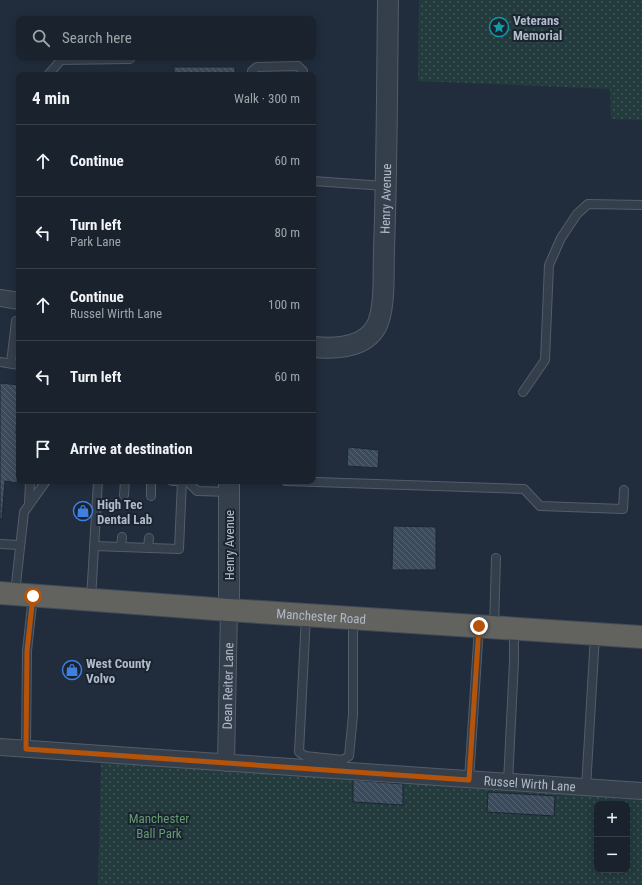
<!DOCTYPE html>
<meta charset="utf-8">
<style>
:root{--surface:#19222d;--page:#262f39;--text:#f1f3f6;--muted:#9fa4aa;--line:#373f49}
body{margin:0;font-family:"Roboto Condensed",sans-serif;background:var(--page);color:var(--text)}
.controls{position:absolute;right:12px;bottom:12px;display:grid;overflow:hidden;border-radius:8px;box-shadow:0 2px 10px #0003}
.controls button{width:36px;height:36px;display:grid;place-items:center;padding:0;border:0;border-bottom:1px solid var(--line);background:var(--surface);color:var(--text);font:20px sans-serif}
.stop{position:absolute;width:12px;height:12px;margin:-9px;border:3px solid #b45309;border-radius:50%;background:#fff}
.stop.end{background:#b45309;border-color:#fff;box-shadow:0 1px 4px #0008}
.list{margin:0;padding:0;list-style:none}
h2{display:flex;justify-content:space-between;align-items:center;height:52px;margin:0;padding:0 16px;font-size:17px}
h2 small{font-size:13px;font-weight:400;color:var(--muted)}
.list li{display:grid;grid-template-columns:26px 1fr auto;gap:12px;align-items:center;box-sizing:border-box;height:72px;padding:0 16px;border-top:1px solid var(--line)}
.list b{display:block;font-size:15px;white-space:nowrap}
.list p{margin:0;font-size:13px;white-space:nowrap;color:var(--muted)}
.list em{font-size:13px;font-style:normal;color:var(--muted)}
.icon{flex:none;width:22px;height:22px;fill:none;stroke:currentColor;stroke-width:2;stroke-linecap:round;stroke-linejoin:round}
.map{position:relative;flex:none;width:642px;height:885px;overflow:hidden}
.search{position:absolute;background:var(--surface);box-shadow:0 2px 10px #0003;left:16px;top:16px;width:300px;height:44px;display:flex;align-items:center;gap:10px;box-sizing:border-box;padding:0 14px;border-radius:8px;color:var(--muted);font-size:15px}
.panel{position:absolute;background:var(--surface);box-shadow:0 2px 10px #0003;left:16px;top:72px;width:300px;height:412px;border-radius:8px}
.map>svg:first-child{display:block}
.park{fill:url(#park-dots);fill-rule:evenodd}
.building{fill:url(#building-back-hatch);stroke:#1c2633}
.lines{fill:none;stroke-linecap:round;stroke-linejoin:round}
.service-casing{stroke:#535d6a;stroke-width:10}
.minor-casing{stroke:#535d6a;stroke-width:18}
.tertiary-casing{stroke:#535d6a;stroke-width:22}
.trunk-casing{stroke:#404a57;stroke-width:24}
.service{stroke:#353f4c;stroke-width:8}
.minor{stroke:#353f4c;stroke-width:16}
.tertiary{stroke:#353f4c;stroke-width:20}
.trunk{stroke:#62625f;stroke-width:22}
.route{stroke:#b45309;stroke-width:5}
.labels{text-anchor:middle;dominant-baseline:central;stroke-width:4;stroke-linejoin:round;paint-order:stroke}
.poi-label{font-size:13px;font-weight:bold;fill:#b0bac8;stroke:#1a2431;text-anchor:start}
.street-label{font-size:13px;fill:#b0bac8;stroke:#1a2431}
.park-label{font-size:13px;fill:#659b70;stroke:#1a2431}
</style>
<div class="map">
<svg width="642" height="885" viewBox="0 0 642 885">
<defs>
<pattern id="park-dots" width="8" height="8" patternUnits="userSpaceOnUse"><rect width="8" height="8" fill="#233b3d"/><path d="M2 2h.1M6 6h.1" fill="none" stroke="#405558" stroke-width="1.8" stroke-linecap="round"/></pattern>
<pattern id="building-back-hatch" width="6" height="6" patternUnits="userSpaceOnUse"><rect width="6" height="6" fill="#3c4b5c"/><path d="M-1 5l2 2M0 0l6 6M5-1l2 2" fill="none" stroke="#566372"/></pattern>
</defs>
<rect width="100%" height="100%" fill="#212d3c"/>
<g class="park">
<polygon points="419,0 642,0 642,120 611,119 610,89 418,81"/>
<path d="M101,762L642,800V885H98ZM597,804H627V870H597Z"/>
</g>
<g class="building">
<rect x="174" y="67" width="61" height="8"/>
<polygon points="0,383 19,385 16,434 19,435 19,466 17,483 5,481 2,519 0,519"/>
<polygon points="348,447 379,450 378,468 347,466"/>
<polygon points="393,526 436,527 436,570 392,570"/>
<polygon points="353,780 403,784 403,805 353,802"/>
<polygon points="488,792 555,796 554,816 487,812"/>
</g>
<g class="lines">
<g class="service-casing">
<g id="service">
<polyline points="48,75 61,60 130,59"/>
<polyline points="252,75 252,71 257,67 298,66 303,71 303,75"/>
<polyline points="313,181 385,186"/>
<polyline points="0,362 19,365"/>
<polyline points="11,363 16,321"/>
<polyline points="523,392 545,360 549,265 561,238 577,214 588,204 642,205"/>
<polyline points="172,481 187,481 197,491 229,492"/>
<polyline points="286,481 524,489 540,506 623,509 624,490"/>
<polyline points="124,495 125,481"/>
<polyline points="151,496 151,481"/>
<polyline points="29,503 30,481"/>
<polyline points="0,544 20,545"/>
<polyline points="94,546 179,549 182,481"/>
<polyline points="121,547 122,537"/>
<polyline points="148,548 149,538"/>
<polyline points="15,593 24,512 46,481"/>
<polyline points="91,599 98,481"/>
<polyline points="306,616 299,752 305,756 343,760 349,756 353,715 353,619"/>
<polyline points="494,627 496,558"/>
<polyline points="26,749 27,651 33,596"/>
<polyline points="469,780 479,627"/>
<polyline points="508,782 514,661 514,630"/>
<polyline points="586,788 595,635"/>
</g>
</g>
<g class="minor-casing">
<g id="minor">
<polyline points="0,298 19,301"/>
<path id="s1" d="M0,747L642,791"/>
<path id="s2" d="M226,763L229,610"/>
</g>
</g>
<g class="tertiary-casing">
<g id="tertiary">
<path id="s3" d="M313,347C334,349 364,348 376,327C386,309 383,269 384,249C387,166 387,83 388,0"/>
<polyline points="229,610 229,481"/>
</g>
</g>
<g class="trunk-casing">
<g id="trunk">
<path id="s4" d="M0,593L229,610L642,637"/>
</g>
</g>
<use href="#service" class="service"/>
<use href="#minor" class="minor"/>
<use href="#tertiary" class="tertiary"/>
<use href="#trunk" class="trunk"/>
</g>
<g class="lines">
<polyline class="route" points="33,596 27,651 26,749 469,780 479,626"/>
</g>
<defs>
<g id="sight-ring" transform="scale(1)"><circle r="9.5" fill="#1a2431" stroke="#0f9aa8" stroke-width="1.5"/><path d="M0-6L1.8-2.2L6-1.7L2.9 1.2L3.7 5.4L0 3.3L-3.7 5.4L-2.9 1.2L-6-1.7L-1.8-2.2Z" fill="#0f9aa8"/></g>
<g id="shop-ring" transform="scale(1)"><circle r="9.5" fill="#1a2431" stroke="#3f7fe0" stroke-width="1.5"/><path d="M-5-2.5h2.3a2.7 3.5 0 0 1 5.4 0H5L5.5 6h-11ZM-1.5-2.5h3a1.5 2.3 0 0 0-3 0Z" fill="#3f7fe0"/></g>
</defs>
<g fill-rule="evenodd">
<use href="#sight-ring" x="499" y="27"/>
<use href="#shop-ring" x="83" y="511"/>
<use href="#shop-ring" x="72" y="670"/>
</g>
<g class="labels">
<g class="poi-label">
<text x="513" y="20">Veterans<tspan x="513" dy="15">Memorial</tspan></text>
<text x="97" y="504">High Tec<tspan x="97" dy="15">Dental Lab</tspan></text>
<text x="86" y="663">West County<tspan x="86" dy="15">Volvo</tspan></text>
</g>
<g class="street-label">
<text stroke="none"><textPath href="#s3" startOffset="199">Henry Avenue</textPath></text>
<text transform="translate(229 545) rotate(-90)">Henry Avenue</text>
<text stroke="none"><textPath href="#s4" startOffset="322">Manchester Road</textPath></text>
<text stroke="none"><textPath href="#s2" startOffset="77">Dean Reiter Lane</textPath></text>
<text stroke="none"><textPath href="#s1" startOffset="531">Russel Wirth Lane</textPath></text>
</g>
<g class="park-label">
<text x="159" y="818">Manchester<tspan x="159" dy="15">Ball Park</tspan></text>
</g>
</g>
</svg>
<div class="controls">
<button>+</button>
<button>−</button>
</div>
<div class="stop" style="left:33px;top:596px"></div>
<div class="stop end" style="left:479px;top:626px"></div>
<div class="search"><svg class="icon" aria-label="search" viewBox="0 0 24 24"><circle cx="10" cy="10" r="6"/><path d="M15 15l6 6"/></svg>Search here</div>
<section class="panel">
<h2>4 min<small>Walk · 300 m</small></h2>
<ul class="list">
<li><svg class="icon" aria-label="ahead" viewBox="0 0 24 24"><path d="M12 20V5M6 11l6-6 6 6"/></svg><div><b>Continue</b></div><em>60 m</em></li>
<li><svg class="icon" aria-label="left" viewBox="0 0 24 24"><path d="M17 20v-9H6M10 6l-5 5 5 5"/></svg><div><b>Turn left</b><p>Park Lane</p></div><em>80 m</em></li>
<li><svg class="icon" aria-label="ahead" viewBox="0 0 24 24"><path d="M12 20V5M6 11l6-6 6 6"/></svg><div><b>Continue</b><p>Russel Wirth Lane</p></div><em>100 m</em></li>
<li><svg class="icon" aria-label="left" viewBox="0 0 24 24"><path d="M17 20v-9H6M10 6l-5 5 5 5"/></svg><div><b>Turn left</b></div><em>60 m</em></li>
<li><svg class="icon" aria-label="arrive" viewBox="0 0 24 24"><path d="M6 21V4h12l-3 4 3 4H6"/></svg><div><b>Arrive at destination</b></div></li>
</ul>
</section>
</div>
